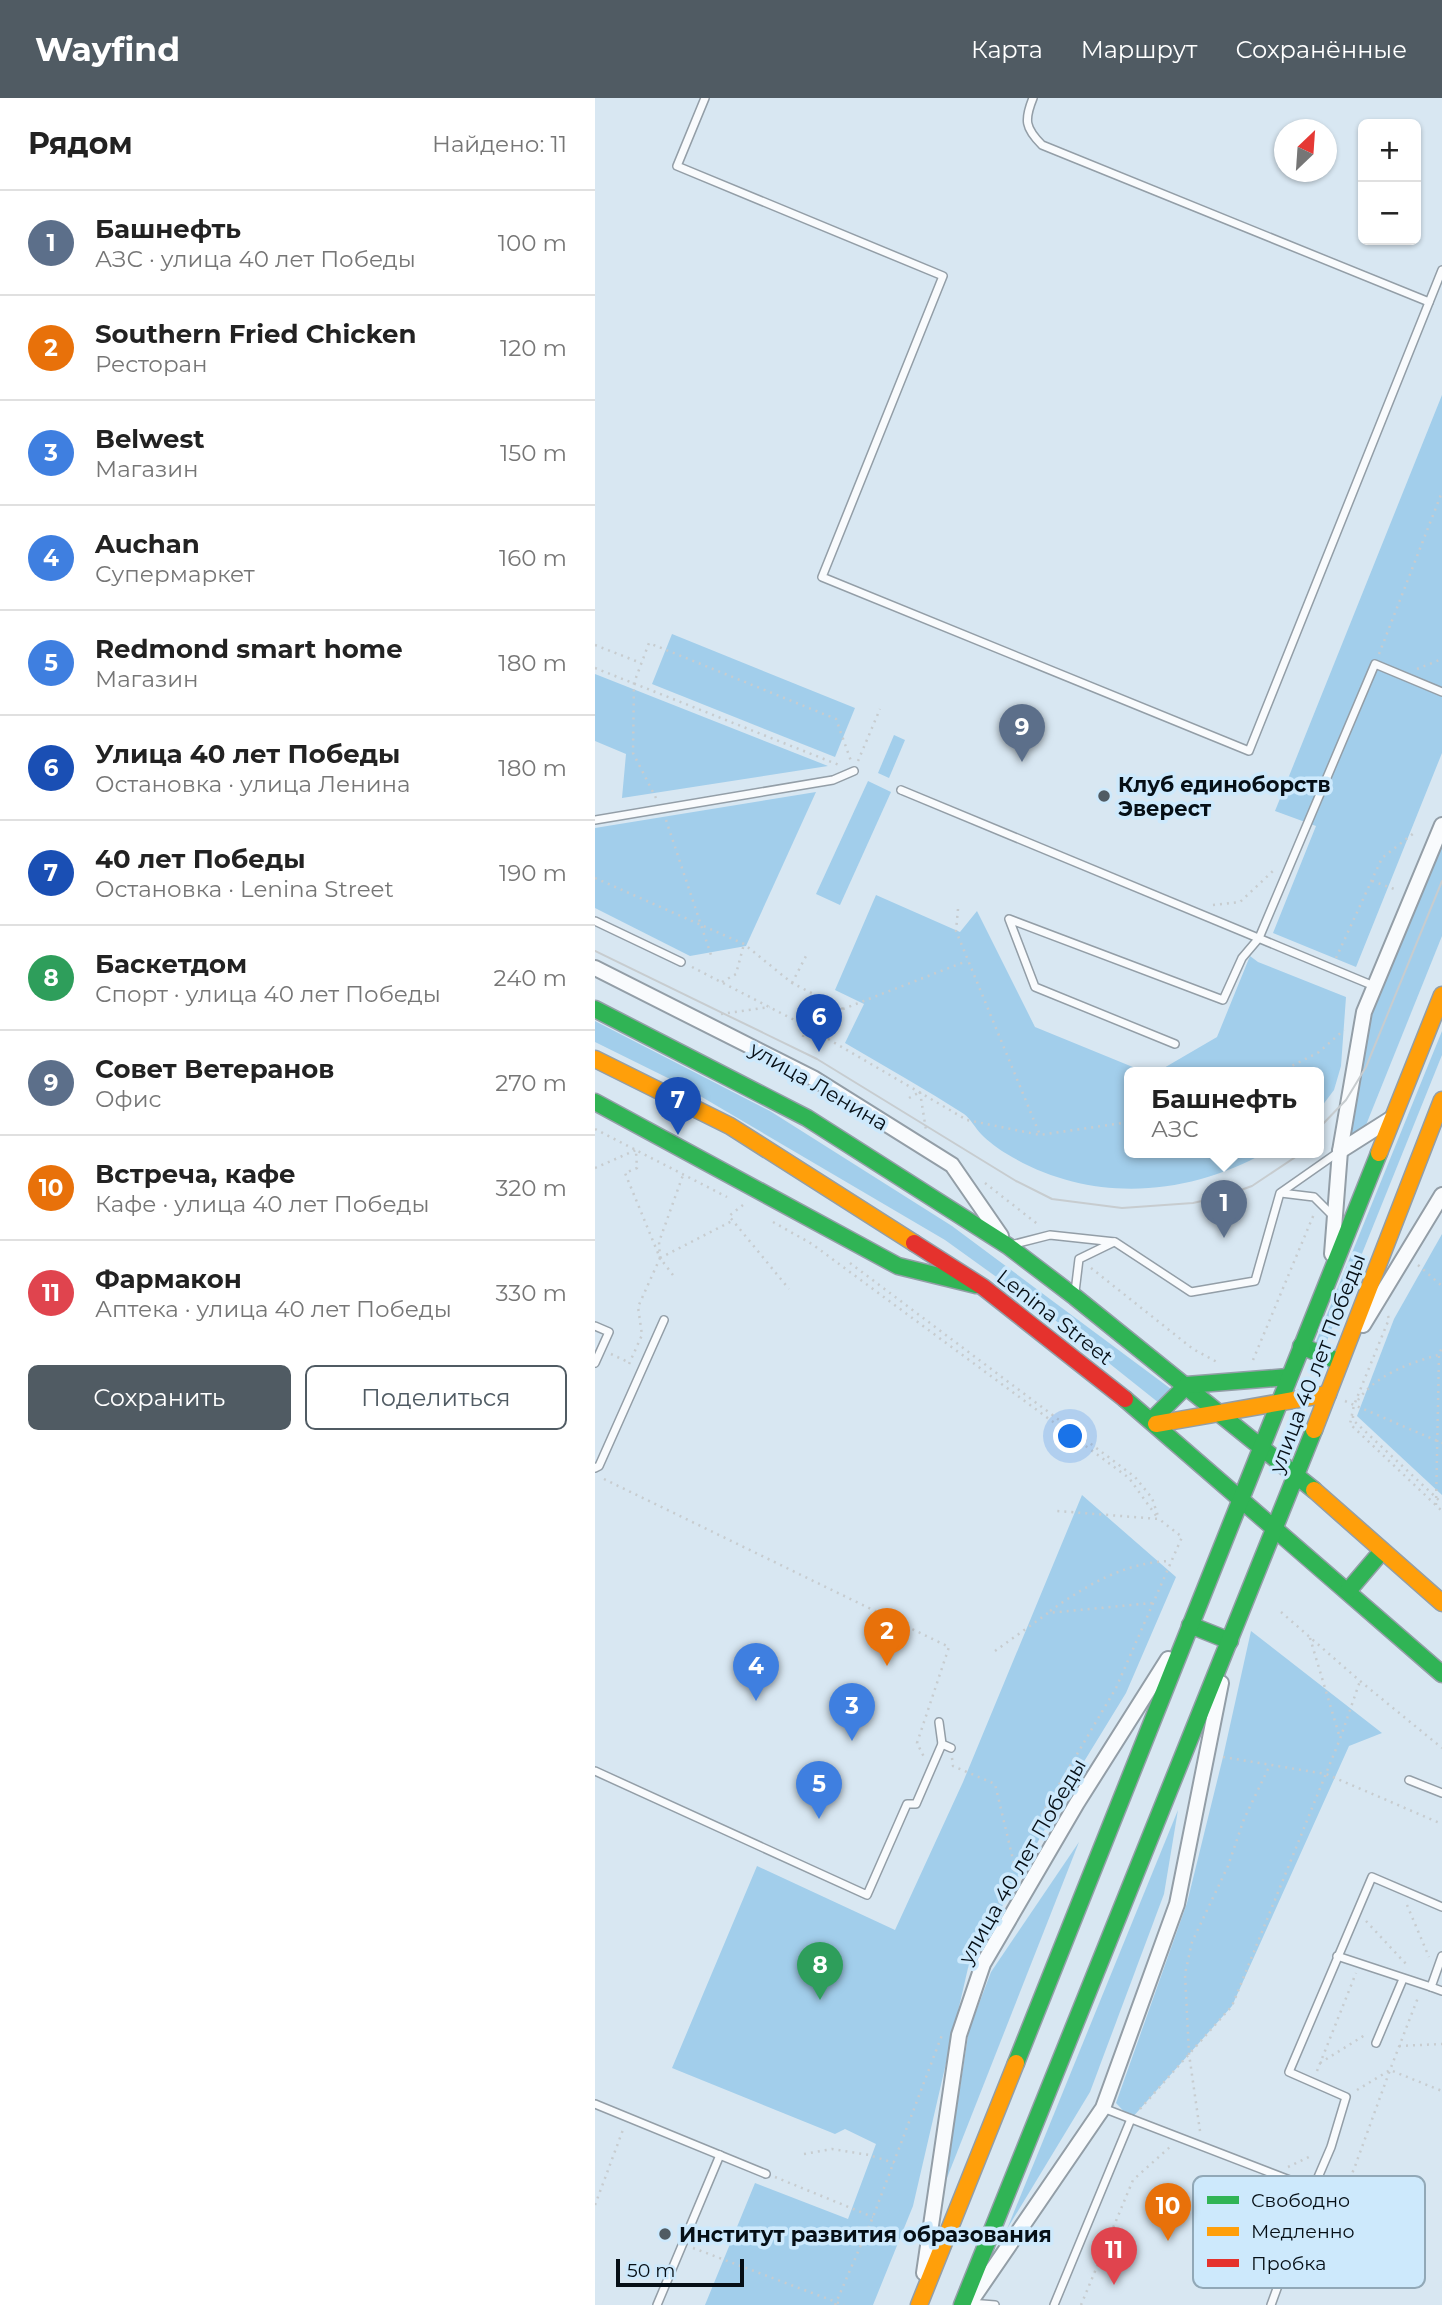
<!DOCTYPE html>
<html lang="ru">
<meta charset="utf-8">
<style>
:root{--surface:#fff;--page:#f6f6f6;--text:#222;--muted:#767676;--line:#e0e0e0;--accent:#505b63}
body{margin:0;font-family:Montserrat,sans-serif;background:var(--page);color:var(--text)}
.controls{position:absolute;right:21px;top:21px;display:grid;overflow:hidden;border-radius:10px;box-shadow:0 2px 5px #0004}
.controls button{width:63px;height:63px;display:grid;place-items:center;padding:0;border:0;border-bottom:2px solid var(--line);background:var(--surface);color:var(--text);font:35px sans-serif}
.compass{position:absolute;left:679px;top:21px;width:63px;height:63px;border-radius:50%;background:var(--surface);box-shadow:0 2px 5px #0004;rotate:25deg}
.scale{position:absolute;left:21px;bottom:18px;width:128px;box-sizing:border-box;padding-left:7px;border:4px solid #060f16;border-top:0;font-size:19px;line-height:24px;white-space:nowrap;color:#060f16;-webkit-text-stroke:5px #cde9fc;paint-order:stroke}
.you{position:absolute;left:476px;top:1339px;width:24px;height:24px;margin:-18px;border:5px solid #fff;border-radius:50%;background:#1a73e8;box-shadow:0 0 0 10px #1a73e833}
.badge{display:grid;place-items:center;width:46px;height:46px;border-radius:50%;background:var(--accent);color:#fff;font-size:23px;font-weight:700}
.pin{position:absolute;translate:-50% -58px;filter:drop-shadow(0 2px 4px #0008)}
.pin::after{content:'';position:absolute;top:37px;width:24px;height:21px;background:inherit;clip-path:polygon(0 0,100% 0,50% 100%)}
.popup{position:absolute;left:529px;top:969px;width:200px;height:91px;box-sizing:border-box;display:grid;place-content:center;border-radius:10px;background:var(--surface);filter:drop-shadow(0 2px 5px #0005);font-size:23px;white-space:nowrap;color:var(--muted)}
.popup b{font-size:26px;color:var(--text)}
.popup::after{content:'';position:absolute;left:50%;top:100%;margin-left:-14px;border:14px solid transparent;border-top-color:var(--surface)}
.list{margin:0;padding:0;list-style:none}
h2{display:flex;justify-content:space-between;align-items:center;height:91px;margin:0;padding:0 28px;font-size:30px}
h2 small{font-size:23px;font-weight:400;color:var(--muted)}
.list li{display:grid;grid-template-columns:46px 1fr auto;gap:21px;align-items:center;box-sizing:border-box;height:105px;padding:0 28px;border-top:2px solid var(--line)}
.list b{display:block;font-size:26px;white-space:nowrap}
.list p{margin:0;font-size:23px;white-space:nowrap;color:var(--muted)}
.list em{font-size:23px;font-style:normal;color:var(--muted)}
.actions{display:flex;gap:14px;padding:21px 28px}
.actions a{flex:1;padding:16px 0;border:2px solid var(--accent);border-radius:10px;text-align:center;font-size:24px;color:var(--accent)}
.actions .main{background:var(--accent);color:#fff}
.map{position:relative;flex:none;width:847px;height:2207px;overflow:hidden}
header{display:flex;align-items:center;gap:42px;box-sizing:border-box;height:98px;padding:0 35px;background:var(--accent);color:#fff}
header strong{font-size:33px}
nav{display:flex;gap:38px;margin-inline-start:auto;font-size:24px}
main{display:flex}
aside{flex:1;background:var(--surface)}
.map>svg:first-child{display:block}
.green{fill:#a2ceeb}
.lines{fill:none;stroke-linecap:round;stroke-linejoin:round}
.lane-casing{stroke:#939ea7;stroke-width:10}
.street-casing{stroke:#939ea7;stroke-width:18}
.fast-casing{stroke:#939ea7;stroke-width:19}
.slow-casing{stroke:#939ea7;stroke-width:19}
.jam-casing{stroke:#939ea7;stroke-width:19}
.path{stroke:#c7cccf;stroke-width:2.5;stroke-dasharray:2 5;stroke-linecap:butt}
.lane{stroke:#f9fbfd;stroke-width:7}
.street{stroke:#f9fbfd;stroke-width:14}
.fast{stroke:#30b455;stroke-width:16}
.slow{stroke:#ff9f0a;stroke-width:16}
.jam{stroke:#e5322d;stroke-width:16}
.tram{stroke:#c7cccf;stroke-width:2}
.poi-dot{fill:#505b63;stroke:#cde9fc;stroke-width:2.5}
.labels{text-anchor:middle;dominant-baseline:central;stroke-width:7;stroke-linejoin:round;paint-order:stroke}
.poi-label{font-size:21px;font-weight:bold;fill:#060f16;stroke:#cde9fc;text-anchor:start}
.street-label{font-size:21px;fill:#060f16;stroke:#cde9fc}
.key{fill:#cde9fc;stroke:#91a8b7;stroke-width:2}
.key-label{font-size:19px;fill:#060f16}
</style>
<header>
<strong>Wayfind</strong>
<nav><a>Карта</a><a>Маршрут</a><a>Сохранённые</a></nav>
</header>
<main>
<aside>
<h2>Рядом<small>Найдено: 11</small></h2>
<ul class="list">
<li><span class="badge" style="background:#5c6f8a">1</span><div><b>Башнефть</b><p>АЗС · улица 40 лет Победы</p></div><em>100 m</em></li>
<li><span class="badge" style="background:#e8710a">2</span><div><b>Southern Fried Chicken</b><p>Ресторан</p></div><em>120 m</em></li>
<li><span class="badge" style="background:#3f7fe0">3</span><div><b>Belwest</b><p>Магазин</p></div><em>150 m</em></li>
<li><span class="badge" style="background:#3f7fe0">4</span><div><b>Auchan</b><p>Супермаркет</p></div><em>160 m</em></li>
<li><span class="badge" style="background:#3f7fe0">5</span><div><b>Redmond smart home</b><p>Магазин</p></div><em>180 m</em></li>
<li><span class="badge" style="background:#1a4fb4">6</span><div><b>Улица 40 лет Победы</b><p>Остановка · улица Ленина</p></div><em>180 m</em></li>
<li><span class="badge" style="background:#1a4fb4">7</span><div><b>40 лет Победы</b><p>Остановка · Lenina Street</p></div><em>190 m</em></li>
<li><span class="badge" style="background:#2e9e5b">8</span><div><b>Баскетдом</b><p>Спорт · улица 40 лет Победы</p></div><em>240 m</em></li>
<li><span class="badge" style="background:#5c6f8a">9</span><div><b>Совет Ветеранов</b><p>Офис</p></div><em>270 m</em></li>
<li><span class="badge" style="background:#e8710a">10</span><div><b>Встреча, кафе</b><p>Кафе · улица 40 лет Победы</p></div><em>320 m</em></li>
<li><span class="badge" style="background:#e0444e">11</span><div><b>Фармакон</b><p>Аптека · улица 40 лет Победы</p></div><em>330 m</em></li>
</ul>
<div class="actions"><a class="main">Сохранить</a><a>Поделиться</a></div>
</aside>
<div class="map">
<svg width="847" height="2207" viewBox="0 0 847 2207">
<rect width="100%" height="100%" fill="#d8e7f2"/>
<g class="green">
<polygon points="847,297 847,655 761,869 678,835 721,728 680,713"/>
<polygon points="77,536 260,610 240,659 57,586"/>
<polygon points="0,576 233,668 27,700 31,656 0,643"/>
<polygon points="299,637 310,642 294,680 283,675"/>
<polygon points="273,683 296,694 245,807 221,796"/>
<polygon points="221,694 151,848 95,858 0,810 0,730"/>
<polygon points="847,744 847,838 769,1032 755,1040 776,919"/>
<path d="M281,797L365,834L382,813L440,929L550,974H534V1054H671C590,1100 492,1105 412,1056C403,1051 393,1043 386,1036C380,1030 376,1021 369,1016C330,991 289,968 250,945L269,906L240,892Z"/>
<polygon points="655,858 663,864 751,899 746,968 739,992 724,1012 724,974 562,974 622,939"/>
<polygon points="0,923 175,1013 357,1128 576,1291 564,1305 446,1211 350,1142 83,985 0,944"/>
<polygon points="847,933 847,957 729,1250 720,1246"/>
<polygon points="847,1136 847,1397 762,1318 799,1221"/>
<polygon points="487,1397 581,1479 531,1595 471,1693 373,1870 318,2108 278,2207 110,2207 160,2085 253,2121 281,2046 250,2031 240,2036 77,1970 162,1768 300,1832 368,1684"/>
<polygon points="656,1533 787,1635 754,1648 637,1908 536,2021 521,2005 592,1805 628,1659"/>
<polygon points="583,1712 569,1796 495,1994 412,2131"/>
<polygon points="484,1744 350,2085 374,1932 396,1874"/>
</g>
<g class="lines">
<g class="lane-casing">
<g id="lane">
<polyline points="110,0 82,68 348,178 227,479 654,653 847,172"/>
<path d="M438,0C429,22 430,30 447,47L834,204"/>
<polyline points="306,692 779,888"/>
<polyline points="0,722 238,682 259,673"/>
<polyline points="0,823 86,864"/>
<polyline points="580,946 440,889 414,821 628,902 647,860 664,840 780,566 847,594"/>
<polyline points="686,1095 719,1099 739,1119"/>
<polyline points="420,1146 455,1137 520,1144 596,1194 660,1183 685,1095 745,1053"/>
<polyline points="480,1194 484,1161 519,1144"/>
<polyline points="0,1228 14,1234 0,1265"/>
<polyline points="0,1370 4,1368 69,1222"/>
<polyline points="344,1624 347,1646 356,1650"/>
<polyline points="0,1673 272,1797 312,1706 321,1706 347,1646"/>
<polyline points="814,1682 847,1695"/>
<polyline points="742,1858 836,1889"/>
<polyline points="847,1858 836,1889 847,1893"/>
<polyline points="781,1945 808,1881"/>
<polyline points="0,2006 171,2076"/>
<polyline points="508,2010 718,2091 736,2049 751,1999 694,1974 777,1779 847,1809"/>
<polyline points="375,2205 400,2207"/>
<polyline points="62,2207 125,2057"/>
<polyline points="459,2207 536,2021"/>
<polyline points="676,2207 718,2091"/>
</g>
</g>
<g class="street-casing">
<g id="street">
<polyline points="0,870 218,980 357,1067 406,1138"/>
<polyline points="745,1053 797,1020"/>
<polyline points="737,1156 745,1053 769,914 847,727"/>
<polyline points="768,1227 847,1097"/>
<polyline points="329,2175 364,1937 388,1866 482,1705 573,1561"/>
<polyline points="378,2200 508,2010 582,1806 626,1585"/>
</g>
</g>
<g class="fast-casing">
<g id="fast">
<polyline points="0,911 212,1020 413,1148 480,1199 719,1392"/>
<polyline points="0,1004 303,1168 381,1187"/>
<polyline points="706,1248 745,1264"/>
<polyline points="530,1301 847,1576"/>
<polyline points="557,1322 592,1287 693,1279"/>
<polyline points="753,1493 787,1453"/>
<polyline points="595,1527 635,1543"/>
<polyline points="421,1965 784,1055"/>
<polyline points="367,2207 719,1332"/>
</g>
</g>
<g class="slow-casing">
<g id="slow">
<polyline points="0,961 135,1028 319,1145"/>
<polyline points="784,1055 847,897"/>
<polyline points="561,1326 733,1296"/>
<polyline points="719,1332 847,1002"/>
<polyline points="719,1392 847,1505"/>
<polyline points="324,2207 421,1965"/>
</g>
</g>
<g class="jam-casing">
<polyline id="jam" points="319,1145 388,1189 530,1301"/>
</g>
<g class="path">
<polyline points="0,547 46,565"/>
<polyline points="784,556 847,394"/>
<polyline points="0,570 244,667"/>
<polyline points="822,571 847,561"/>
<polyline points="263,663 285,611"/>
<polyline points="61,700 38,655 39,585 54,545 241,621 256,663"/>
<polyline points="71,722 116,857"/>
<polyline points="0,780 149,846 197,885 248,911"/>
<polyline points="777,783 802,792"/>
<polyline points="618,807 645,804 679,772"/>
<polyline points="363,811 361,833 445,1037"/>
<polyline points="741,860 787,760 819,735"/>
<polyline points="97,869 209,927 372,1022 445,1037 534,1024"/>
<polyline points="127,884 141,876 149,846"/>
<polyline points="197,885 211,858"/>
<polyline points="126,916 175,909"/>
<polyline points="208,939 209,929"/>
<polyline points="233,941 235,925 248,911 372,863"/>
<polyline points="685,974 724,954 749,932"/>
<polyline points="325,994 331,1032"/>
<polyline points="314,1000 325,994"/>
<polyline points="0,1031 132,1099"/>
<polyline points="0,1070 41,1052"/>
<polyline points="390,1085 445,1128"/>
<polyline points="148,1107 134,1118 194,1191"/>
<polyline points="178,1124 217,1146 534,1380 562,1419"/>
<polyline points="65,1160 137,1123"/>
<polyline points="255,1165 540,1379 557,1400 564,1421"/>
<polyline points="823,1167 847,1188"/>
<polyline points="496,1170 598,1251 622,1264"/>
<polyline points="78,1177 65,1160 64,1144 88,1077"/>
<polyline points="793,1218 794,1221 759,1307 755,1326 847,1413"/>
<polyline points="16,1256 35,1265"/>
<polyline points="658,1262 719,1116"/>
<polyline points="34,1266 47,1237 43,1209 65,1160 30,1075 42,1070 41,1054"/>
<path d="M763,1302C782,1276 817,1264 847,1256"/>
<polyline points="750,1303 847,1345"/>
<polyline points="758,1318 758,1322 847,1405"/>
<polyline points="9,1381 354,1549 322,1645 329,1659"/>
<polyline points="841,1407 844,1257 847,1249"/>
<path d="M455,1513C492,1487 530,1464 576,1463"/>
<polyline points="686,1514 765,1583 847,1650"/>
<polyline points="715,1540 745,1640"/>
<polyline points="400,1553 453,1515 557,1505"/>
<polyline points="628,1659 731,1676 847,1726"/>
<polyline points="357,1660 358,1668 400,1686 420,1770"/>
<polyline points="404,1805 442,1724 521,1590 587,1439 564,1421 462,1413"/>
<polyline points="812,1807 834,1859"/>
<polyline points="771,1823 812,1867"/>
<polyline points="804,1948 847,1946"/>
<polyline points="725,1965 770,1937"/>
<polyline points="722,1973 761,1875"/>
<polyline points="762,1992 795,1972 824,1897"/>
<polyline points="545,2011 637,1908 745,1641 765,1583"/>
<polyline points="605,2033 594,1956 590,1876 597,1844 633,1768 649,1721 675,1667"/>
<polyline points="209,2056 237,2051 274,2057 299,2065"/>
<polyline points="693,2069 718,2057"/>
<polyline points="180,2079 278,2119"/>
<polyline points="0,2107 29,2029"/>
<polyline points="98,2150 249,2207"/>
<polyline points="700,2179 708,2181 759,2071 795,1972 847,1993"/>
<polyline points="240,2207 278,2119 347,1937"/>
<polyline points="486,2207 538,2082 576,2048"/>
</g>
<use href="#lane" class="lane"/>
<use href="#street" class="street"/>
<use href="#fast" class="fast"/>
<use href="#slow" class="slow"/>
<use href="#jam" class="jam"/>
<g class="tram">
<polyline points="0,853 222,961 421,1083 457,1101 527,1110 598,1105 629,1098 657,1088 708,1054"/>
<polyline points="724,1030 751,1002 771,969 847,783"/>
</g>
</g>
<g class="poi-dot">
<circle cx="509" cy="698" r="7"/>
<circle cx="70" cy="2136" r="7"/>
</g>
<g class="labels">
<g class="poi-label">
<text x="523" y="686">Клуб единоборств<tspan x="523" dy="24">Эверест</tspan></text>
<text x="84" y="2136">Институт развития образования</text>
</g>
<g class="street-label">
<text transform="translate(224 988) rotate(30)">улица Ленина</text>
<text transform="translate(460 1219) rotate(38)">Lenina Street</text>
<text transform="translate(722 1265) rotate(-69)">улица 40 лет Победы</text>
<text transform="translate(427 1763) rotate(-60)">улица 40 лет Победы</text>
</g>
</g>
<rect x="598" y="2078" width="232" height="112" rx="10" class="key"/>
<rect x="612" y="2098" width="32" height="8" fill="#30b455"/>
<rect x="612" y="2129" width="32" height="9" fill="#ff9f0a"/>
<rect x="612" y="2161" width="32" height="8" fill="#e5322d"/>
<g class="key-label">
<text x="656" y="2109">Свободно</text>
<text x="656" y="2140">Медленно</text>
<text x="656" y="2172">Пробка</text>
</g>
</svg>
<div class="controls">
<button>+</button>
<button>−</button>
</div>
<svg class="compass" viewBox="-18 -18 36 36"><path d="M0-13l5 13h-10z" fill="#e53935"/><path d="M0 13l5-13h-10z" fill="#767676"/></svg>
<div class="scale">50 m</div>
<div class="you"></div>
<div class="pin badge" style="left:629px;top:1140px;background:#5c6f8a">1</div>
<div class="popup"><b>Башнефть</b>АЗС</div>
<div class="pin badge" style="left:292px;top:1568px;background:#e8710a">2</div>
<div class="pin badge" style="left:257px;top:1643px;background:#3f7fe0">3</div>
<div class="pin badge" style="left:161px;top:1603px;background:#3f7fe0">4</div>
<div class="pin badge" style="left:224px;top:1721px;background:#3f7fe0">5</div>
<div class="pin badge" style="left:224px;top:954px;background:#1a4fb4">6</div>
<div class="pin badge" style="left:83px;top:1037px;background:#1a4fb4">7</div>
<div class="pin badge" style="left:225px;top:1902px;background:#2e9e5b">8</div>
<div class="pin badge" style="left:427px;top:664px;background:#5c6f8a">9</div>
<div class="pin badge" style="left:573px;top:2143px;background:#e8710a">10</div>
<div class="pin badge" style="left:519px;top:2187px;background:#e0444e">11</div>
</div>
</main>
